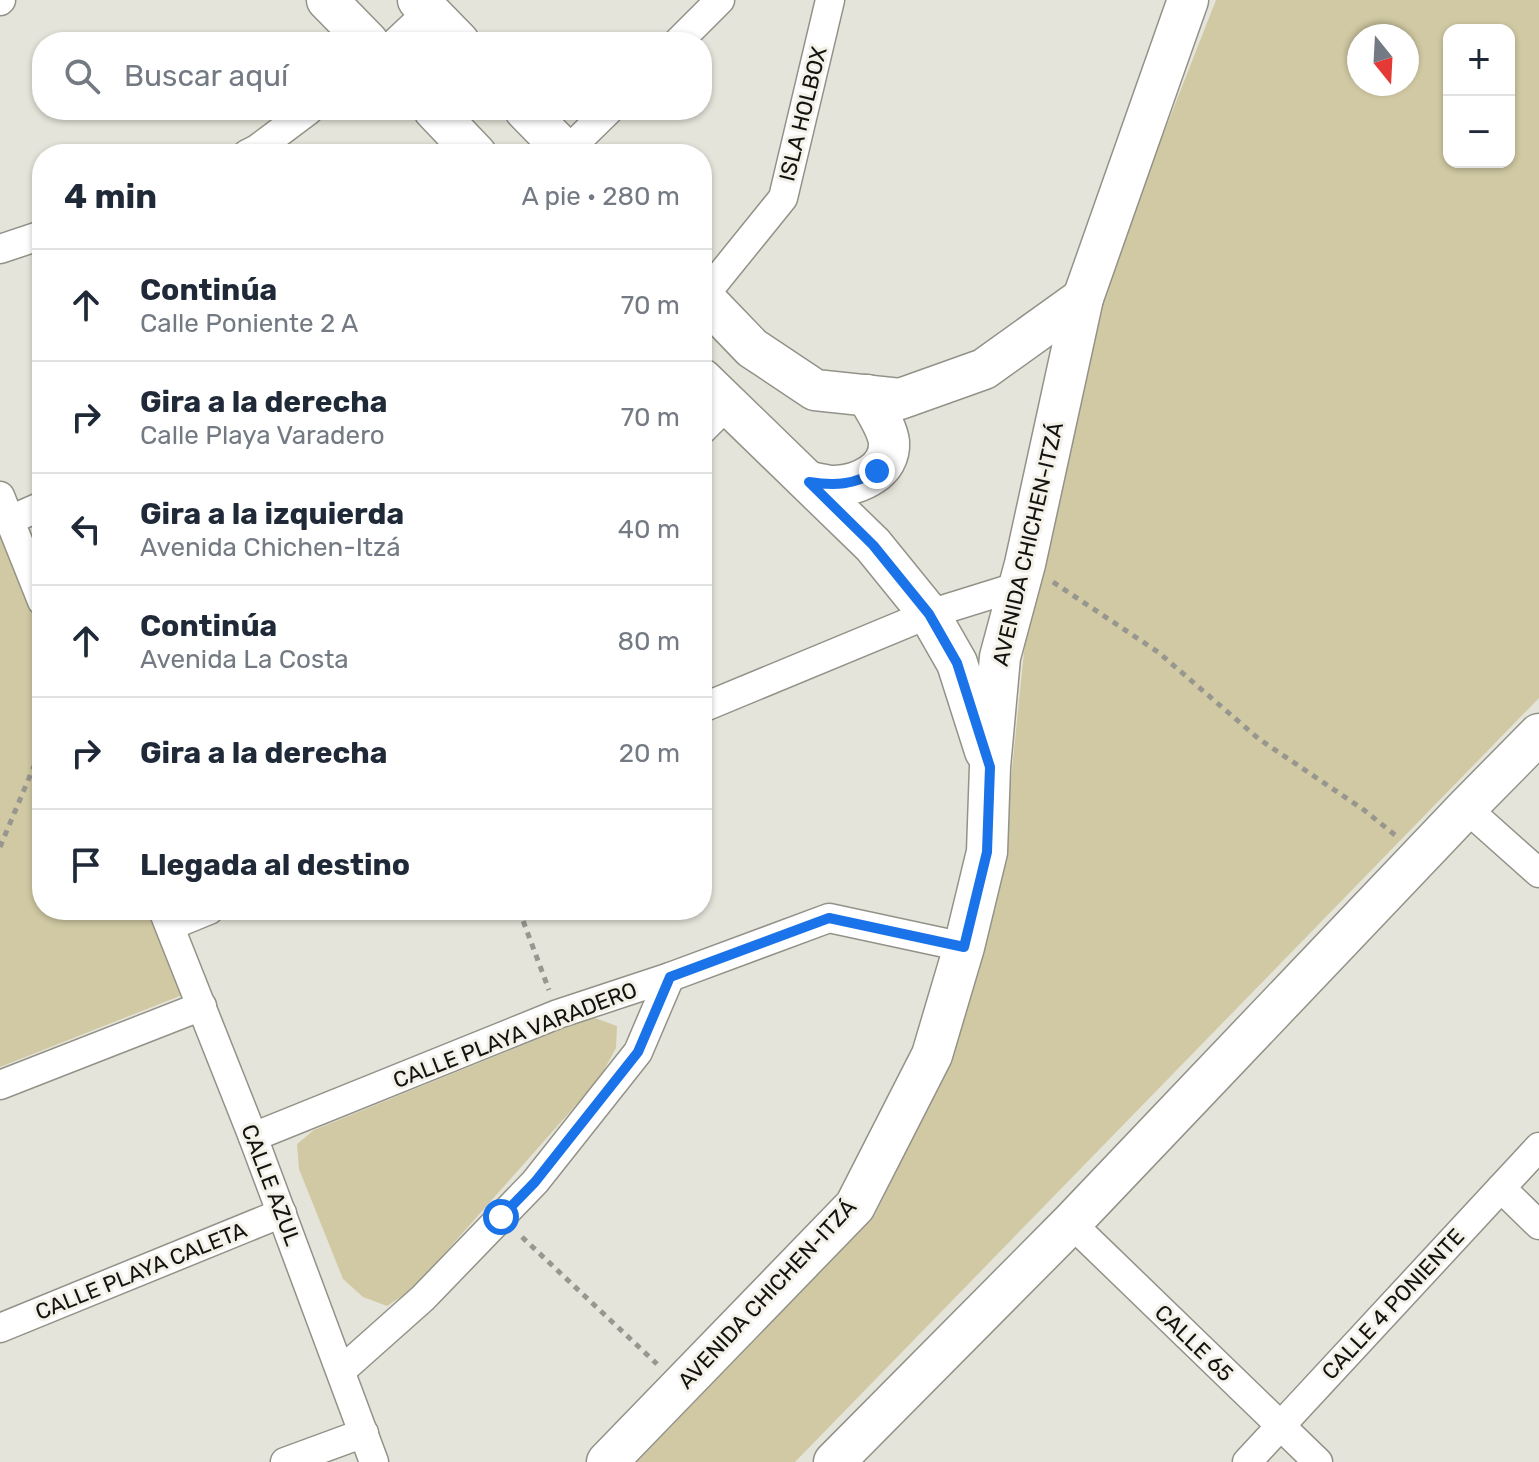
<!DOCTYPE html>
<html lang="es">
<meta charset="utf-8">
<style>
:root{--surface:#fff;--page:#f6f6f7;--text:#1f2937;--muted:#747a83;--line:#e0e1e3}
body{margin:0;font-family:Rubik,sans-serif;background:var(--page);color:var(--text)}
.controls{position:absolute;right:24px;top:24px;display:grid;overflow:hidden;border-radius:16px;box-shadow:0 2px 6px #0004}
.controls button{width:72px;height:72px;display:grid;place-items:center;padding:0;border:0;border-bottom:2px solid var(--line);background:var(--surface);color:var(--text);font:40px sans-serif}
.compass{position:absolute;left:1347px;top:24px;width:72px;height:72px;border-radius:50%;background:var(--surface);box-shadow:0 2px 6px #0004;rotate:162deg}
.stop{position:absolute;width:24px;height:24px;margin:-18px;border:6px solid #1a73e8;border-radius:50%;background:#fff}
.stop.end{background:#1a73e8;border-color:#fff;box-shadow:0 2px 8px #0008}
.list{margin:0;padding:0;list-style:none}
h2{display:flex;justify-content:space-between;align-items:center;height:104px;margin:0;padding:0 32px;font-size:34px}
h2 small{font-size:26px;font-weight:400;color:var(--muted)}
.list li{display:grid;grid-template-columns:52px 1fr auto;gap:24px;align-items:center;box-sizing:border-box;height:112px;padding:0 32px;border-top:2px solid var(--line)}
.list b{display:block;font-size:30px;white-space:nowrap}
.list p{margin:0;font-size:26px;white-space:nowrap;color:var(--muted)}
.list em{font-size:26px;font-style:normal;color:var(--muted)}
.icon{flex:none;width:44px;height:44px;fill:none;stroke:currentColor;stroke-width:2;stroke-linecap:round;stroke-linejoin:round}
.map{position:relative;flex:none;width:1539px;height:1462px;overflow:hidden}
.search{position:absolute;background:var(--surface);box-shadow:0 2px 6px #0004;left:32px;top:32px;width:680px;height:88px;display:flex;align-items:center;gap:20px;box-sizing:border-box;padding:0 28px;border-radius:32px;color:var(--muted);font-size:30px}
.panel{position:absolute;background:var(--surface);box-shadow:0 2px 6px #0004;left:32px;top:144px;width:680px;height:776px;border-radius:32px}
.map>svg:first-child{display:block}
.green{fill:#d0c9a3;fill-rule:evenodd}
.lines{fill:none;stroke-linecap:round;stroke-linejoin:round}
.street-casing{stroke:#939289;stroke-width:31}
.secondary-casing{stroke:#939289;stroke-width:43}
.path{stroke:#97968f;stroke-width:5;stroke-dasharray:6 6;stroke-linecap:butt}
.street{stroke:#fff;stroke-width:28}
.secondary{stroke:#fff;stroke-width:40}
.route{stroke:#1a73e8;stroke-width:10}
.labels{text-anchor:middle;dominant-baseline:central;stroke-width:6;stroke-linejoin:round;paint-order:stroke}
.street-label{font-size:22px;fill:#13130f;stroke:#f3f1e8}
</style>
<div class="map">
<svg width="1539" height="1462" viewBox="0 0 1539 1462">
<rect width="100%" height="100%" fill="#e5e4da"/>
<g class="green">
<path d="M1216,0H1539V698L795,1462H637L875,1215L898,1168L960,1022L1002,867L1029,603L1099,298ZM1449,30H1509V162H1449ZM1359,36H1407V84H1359Z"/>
<polygon points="0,508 42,606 42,910 155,910 185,994 0,1067"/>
<polygon points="592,1017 617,1026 616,1048 599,1079 413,1289 387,1306 363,1297 343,1279 299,1169 297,1144 314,1130"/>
</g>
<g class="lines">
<g class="street-casing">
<g id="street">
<polyline points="0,1 1,0"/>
<polyline points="396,42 429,11"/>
<polyline points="678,42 720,0"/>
<polyline points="566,152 609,110"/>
<polyline points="247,154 257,149 309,110"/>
<polyline points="0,249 42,235"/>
<polyline points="703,297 783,198 830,0"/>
<polyline points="702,430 728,404"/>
<polyline points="0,496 42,601"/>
<polyline points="10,520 42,506"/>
<polyline points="702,708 929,614 1019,586"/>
<polyline points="1466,808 1539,873"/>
<polyline points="163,910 253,1137 374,1462"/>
<polyline points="170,926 209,910"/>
<polyline points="0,1085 202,1006"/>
<polyline points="253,1137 558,1014 670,977 829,918 964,947"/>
<polyline points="1501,1188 1539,1225"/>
<polyline points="1071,1223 1318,1462"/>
<polyline points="0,1328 282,1213"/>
<polyline points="341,1371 423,1298 535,1182 638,1052 670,977"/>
<polyline points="285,1462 364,1433"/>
<polyline points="1247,1462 1539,1147"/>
</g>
</g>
<g class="secondary-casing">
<g id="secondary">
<polyline points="327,0 368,42"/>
<polyline points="418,0 459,42"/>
<polyline points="434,110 476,154"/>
<polyline points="525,110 568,154"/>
<polyline points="702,296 752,348 815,390 900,399 984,369 1083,298"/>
<polyline points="702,379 873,545 929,614 957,663 985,751"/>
<path d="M809,482C817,483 827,486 835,486C859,485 891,471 889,442C887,426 874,409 867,395"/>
<polyline points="607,1462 855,1206 932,1055 964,947 987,852 990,767 1000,657 1025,564 1083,298 1188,0"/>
<polyline points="834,1462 1071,1223 1466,808 1539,734"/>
</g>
</g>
<g class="path">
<polyline points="1053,582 1158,652 1259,739 1364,810 1395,835"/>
<polyline points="0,847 42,747"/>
<polyline points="519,910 549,990"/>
<polyline points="522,1237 657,1364"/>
</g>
<use href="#street" class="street"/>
<use href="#secondary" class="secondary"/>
</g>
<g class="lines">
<path class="route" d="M501,1217L535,1182L638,1052L670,977L829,918L964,947L987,852L990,767L957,663L929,614L873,545L809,482C835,486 854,485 877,471"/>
</g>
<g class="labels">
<g class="street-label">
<text transform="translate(803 114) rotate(-76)">ISLA HOLBOX</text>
<text transform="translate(1028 544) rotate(-77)">AVENIDA CHICHEN-ITZÁ</text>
<text transform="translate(515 1035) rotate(-21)">CALLE PLAYA VARADERO</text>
<text transform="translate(271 1185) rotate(69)">CALLE AZUL</text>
<text transform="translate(141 1271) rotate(-22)">CALLE PLAYA CALETA</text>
<text transform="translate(767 1294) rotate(-47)">AVENIDA CHICHEN-ITZÁ</text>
<text transform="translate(1393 1304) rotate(-47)">CALLE 4 PONIENTE</text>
<text transform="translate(1194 1343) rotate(44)">CALLE 65</text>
</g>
</g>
</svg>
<div class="controls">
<button>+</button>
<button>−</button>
</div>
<svg class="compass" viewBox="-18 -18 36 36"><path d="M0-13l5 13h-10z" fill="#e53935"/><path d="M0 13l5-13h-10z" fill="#747a83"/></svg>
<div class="stop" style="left:501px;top:1217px"></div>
<div class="stop end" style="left:877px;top:471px"></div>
<div class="search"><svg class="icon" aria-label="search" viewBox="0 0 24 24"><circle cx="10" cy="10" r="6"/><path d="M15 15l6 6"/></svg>Buscar aquí</div>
<section class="panel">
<h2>4 min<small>A pie · 280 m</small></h2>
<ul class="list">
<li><svg class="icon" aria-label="ahead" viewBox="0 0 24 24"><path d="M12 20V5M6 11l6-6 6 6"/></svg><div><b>Continúa</b><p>Calle Poniente 2 A</p></div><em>70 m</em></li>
<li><svg class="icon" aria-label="right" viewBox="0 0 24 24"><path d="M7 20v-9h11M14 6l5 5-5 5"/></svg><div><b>Gira a la derecha</b><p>Calle Playa Varadero</p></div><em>70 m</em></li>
<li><svg class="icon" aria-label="left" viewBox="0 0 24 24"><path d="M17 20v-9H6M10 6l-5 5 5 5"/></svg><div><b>Gira a la izquierda</b><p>Avenida Chichen-Itzá</p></div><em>40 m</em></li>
<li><svg class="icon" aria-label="ahead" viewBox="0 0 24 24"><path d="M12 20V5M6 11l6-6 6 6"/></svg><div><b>Continúa</b><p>Avenida La Costa</p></div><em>80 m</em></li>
<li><svg class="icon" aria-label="right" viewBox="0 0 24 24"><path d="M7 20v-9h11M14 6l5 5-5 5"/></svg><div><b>Gira a la derecha</b></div><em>20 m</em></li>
<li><svg class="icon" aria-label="arrive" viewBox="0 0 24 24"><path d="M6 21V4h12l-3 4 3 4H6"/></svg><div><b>Llegada al destino</b></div></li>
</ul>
</section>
</div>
